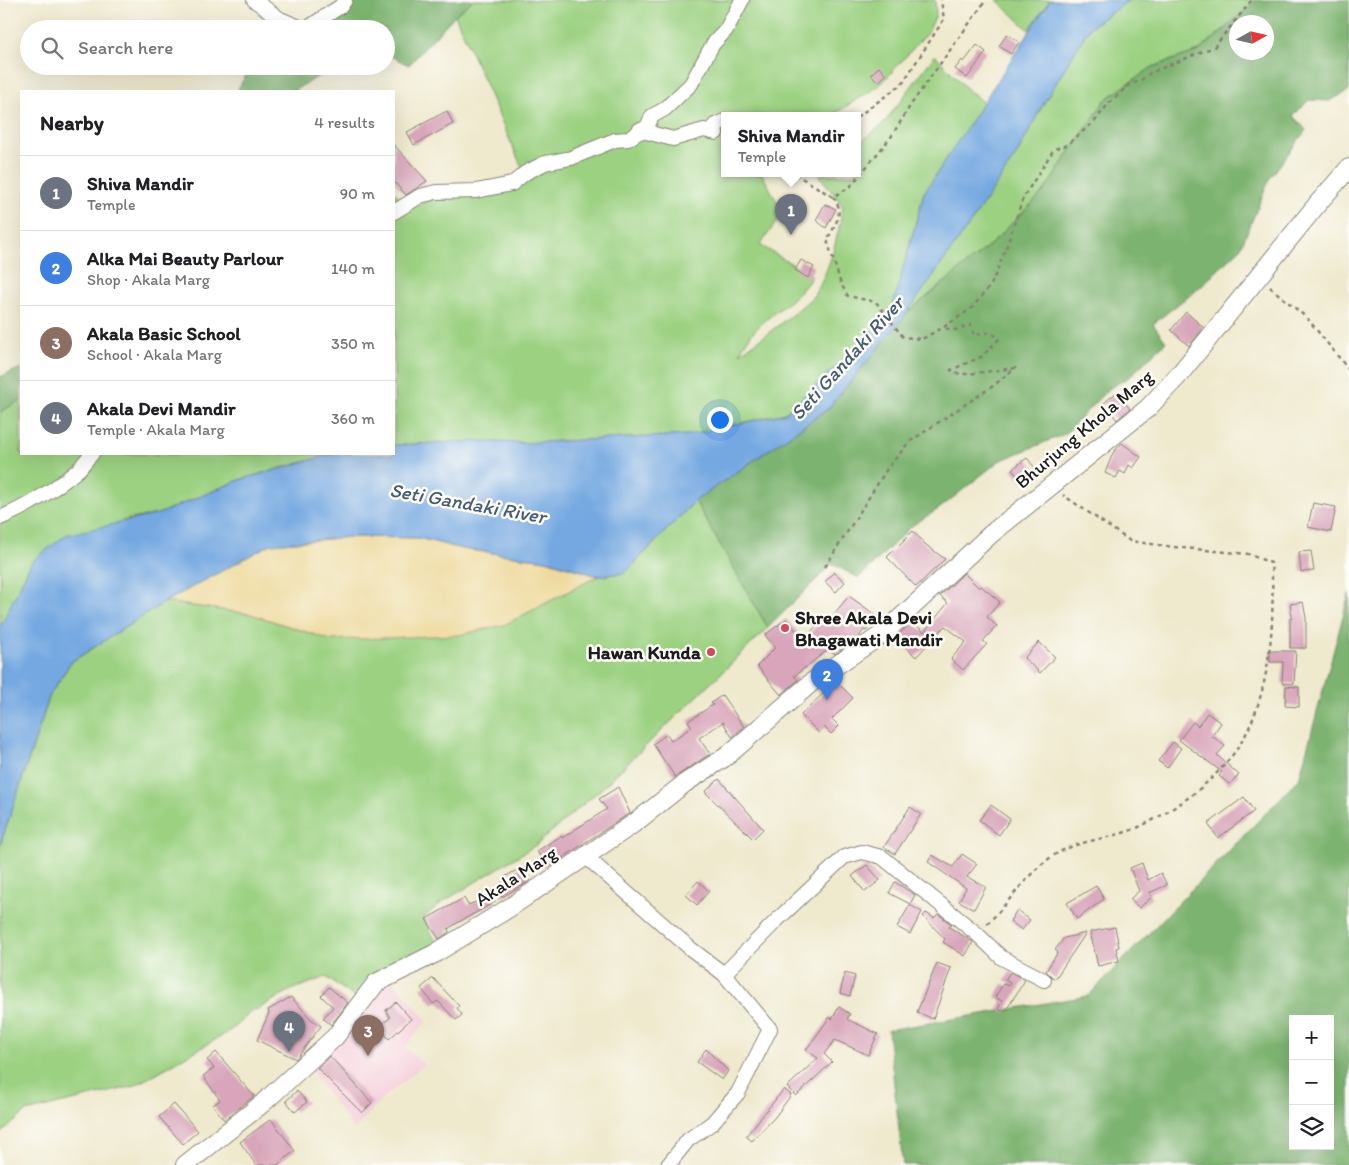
<!DOCTYPE html>
<meta charset="utf-8">
<style>
:root{--surface:#fff;--page:#f6f6f6;--text:#202124;--muted:#757577;--line:#e0e0e0;--accent:#ea580c}
body{margin:0;font-family:Itim,sans-serif;background:var(--page);color:var(--text)}
.controls{position:absolute;right:15px;bottom:15px;display:grid;overflow:hidden;border-radius:0px;box-shadow:0 5px 20px #0002}
.controls button{width:45px;height:45px;display:grid;place-items:center;padding:0;border:0;border-bottom:1px solid var(--line);background:var(--surface);color:var(--text);font:25px sans-serif}
.compass{position:absolute;left:1229px;top:15px;width:45px;height:45px;border-radius:50%;background:var(--surface);box-shadow:0 5px 20px #0002;rotate:82deg}
.you{position:absolute;left:719px;top:419px;width:18px;height:18px;margin:-12px;border:4px solid #fff;border-radius:50%;background:#1a73e8;box-shadow:0 0 0 8px #1a73e833}
.badge{display:grid;place-items:center;width:32px;height:32px;border-radius:50%;background:var(--accent);color:#fff;font-size:16px;font-weight:700}
.pin{position:absolute;translate:-50% -41px;filter:drop-shadow(0 1px 2px #0008)}
.pin::after{content:'';position:absolute;top:26px;width:18px;height:15px;background:inherit;clip-path:polygon(0 0,100% 0,50% 100%)}
.popup{position:absolute;left:721px;top:112px;width:140px;height:65px;box-sizing:border-box;display:grid;place-content:center;border-radius:0px;background:var(--surface);filter:drop-shadow(0 1px 4px #0005);font-size:16px;white-space:nowrap;color:var(--muted)}
.popup b{font-size:19px;color:var(--text)}
.popup::after{content:'';position:absolute;left:50%;top:100%;margin-left:-10px;border:10px solid transparent;border-top-color:var(--surface)}
.list{margin:0;padding:0;list-style:none}
h2{display:flex;justify-content:space-between;align-items:center;height:65px;margin:0;padding:0 20px;font-size:21px}
h2 small{font-size:16px;font-weight:400;color:var(--muted)}
.list li{display:grid;grid-template-columns:32px 1fr auto;gap:15px;align-items:center;box-sizing:border-box;height:75px;padding:0 20px;border-top:1px solid var(--line)}
.list b{display:block;font-size:19px;white-space:nowrap}
.list p{margin:0;font-size:16px;white-space:nowrap;color:var(--muted)}
.list em{font-size:16px;font-style:normal;color:var(--muted)}
.icon{flex:none;width:28px;height:28px;fill:none;stroke:currentColor;stroke-width:2;stroke-linecap:round;stroke-linejoin:round}
.map{position:relative;flex:none;width:1349px;height:1165px;overflow:hidden}
.search{position:absolute;background:var(--surface);box-shadow:0 5px 20px #0002;left:20px;top:20px;width:375px;height:55px;display:flex;align-items:center;gap:12px;box-sizing:border-box;padding:0 18px;border-radius:28px;color:var(--muted);font-size:19px}
.panel{position:absolute;background:var(--surface);box-shadow:0 5px 20px #0002;left:20px;top:90px;width:375px;height:365px;border-radius:0px}
.map>svg:first-child{display:block}
.built{fill:#f5cfdb}
.green{fill:#9cd182;stroke:#5c764f}
.forest{fill:#7db370;stroke:#4c6846;fill-rule:evenodd}
.sand{fill:#eeda9e;stroke:#857b5d}
.water{fill:#75a8e1;stroke:#48627e}
.building{fill:#d8a5ba}
.lines{fill:none;stroke-linecap:round;stroke-linejoin:round}
.minor-casing{stroke:#868275;stroke-width:16}
.major-casing{stroke:#868275;stroke-width:20}
.path{stroke:#868275;stroke-width:2.5;stroke-dasharray:4 4;stroke-linecap:butt}
.minor{stroke:#fff;stroke-width:14}
.major{stroke:#fff;stroke-width:18}
.poi-dot{fill:#d1495b;stroke:#fdfcf7;stroke-width:2}
.labels{text-anchor:middle;dominant-baseline:central;stroke-width:5;stroke-linejoin:round;paint-order:stroke}
.street-label{font-size:19px;fill:#1c1c1c;stroke:#fdfcf7}
.poi-label{font-size:19px;font-weight:bold;fill:#1c1c1c;stroke:#fdfcf7;text-anchor:start}
.water-label{font-size:20px;font-style:italic;fill:#445b75;stroke:#fdfcf7}
</style>
<div class="map">
<svg width="1349" height="1165" viewBox="0 0 1349 1165">
<rect width="100%" height="100%" fill="#fdfcf7"/>
<filter id="ink" filterUnits="userSpaceOnUse"><feTurbulence type="fractalNoise" baseFrequency=".02" numOctaves="2"/><feDisplacementMap in="SourceGraphic" scale="10" xChannelSelector="R" yChannelSelector="G"/><feConvolveMatrix kernelMatrix="1 2 1 2 8 2 1 2 1" color-interpolation-filters="sRGB"/></filter>
<filter id="wash" filterUnits="userSpaceOnUse"><feTurbulence type="fractalNoise" baseFrequency=".0096" numOctaves="4" result="noise"/><feDisplacementMap in="SourceGraphic" scale="20" xChannelSelector="R" yChannelSelector="G"/><feGaussianBlur stdDeviation="1.12" result="paint"/><feColorMatrix in="noise" values="0 0 0 0 0 0 0 0 0 0 0 0 0 0 0 0 0 1.4 0 .05"/><feComposite in="paint" operator="in"/></filter>
<g filter="url(#wash)">
<rect width="100%" height="100%" fill="#efe9ce"/>
<polygon class="built" points="391,979 427,1020 405,1047 424,1065 384,1097 354,1130 311,1070"/>
<g class="green">
<path d="M473,0H935L936,15L928,32L880,85L831,116H725V174H762L783,213L760,245L812,276C793,308 756,316 740,353C752,346 809,303 815,294C831,267 838,236 843,206L819,175L857,174V145L884,123L935,55L964,86L984,103L924,193L893,305L863,341L785,413L689,435L521,443L478,441L394,445V192L412,209L430,199L527,179L455,15Z"/>
<polygon points="997,0 1050,0 1029,30"/>
<polygon points="1129,0 1258,0 1198,51 1152,67 1069,152 1044,191 991,244 907,313 1017,154 1041,108 1089,28"/>
<polygon points="21,400 21,454 332,454 242,479 158,514 120,521 0,627 0,412"/>
<polygon points="695,501 768,628 601,789 536,845 441,903 423,918 438,945 357,999 326,977 291,990 249,1014 227,1033 134,1086 26,1112 0,1134 0,846 50,695 71,662 165,602 251,614 331,640 504,625 598,576 625,573"/>
</g>
<g class="forest">
<polygon points="352,0 473,0 455,15 409,65 386,54 386,29 319,29 344,14"/>
<path d="M1258,0H1349V91L1329,101L1309,100L1293,116L1306,130L1270,178L1240,249L1201,286L1153,324L1166,342L1129,377L1108,389L1065,434L999,461L940,508L913,525L859,578L832,564L768,628L695,501L828,409L907,313L991,244L1044,191L1105,100L1152,67L1199,51ZM1236,22H1266V52H1236Z"/>
<polygon points="251,66 336,66 293,91 237,91"/>
<polygon points="21,368 21,400 0,412 0,377"/>
<path d="M1349,594V1165H903L888,1030L1088,996L1299,779ZM1293,1019H1330V1146H1293Z"/>
</g>
<polygon class="sand" points="350,537 419,538 462,549 546,560 598,576 504,625 459,635 331,640 251,614 165,602 271,544"/>
<polygon class="water" points="1050,0 1129,0 1089,28 1041,108 1017,154 974,218 907,313 828,409 695,501 625,573 598,576 546,560 462,549 419,538 350,537 271,544 165,602 71,662 50,695 0,846 0,627 32,561 66,535 158,514 242,479 332,454 394,454 394,445 478,441 521,443 689,435 786,413 863,341 893,305 924,193"/>
<g id="blocks">
<g class="building">
<polygon points="1007,34 1019,42 1011,54 999,46"/>
<polygon points="977,45 986,52 967,78 955,69 962,60 964,62"/>
<polygon points="879,67 886,75 878,82 871,74"/>
<polygon points="447,111 453,124 414,145 407,132"/>
<polygon points="394,145 427,181 406,195 394,182"/>
<polygon points="825,204 836,209 826,228 816,220"/>
<polygon points="801,260 814,267 808,278 795,270"/>
<polygon points="1186,312 1204,328 1189,346 1171,330"/>
<polygon points="1117,392 1130,409 1117,420 1104,403"/>
<polygon points="1122,443 1141,457 1133,468 1129,465 1125,474 1120,471 1116,478 1105,473 1113,453"/>
<polygon points="1027,458 1038,472 1023,483 1012,469"/>
<polygon points="1313,503 1336,507 1331,532 1308,527"/>
<polygon points="913,531 926,545 945,559 916,587 887,557"/>
<polygon points="1311,551 1314,571 1301,572 1299,552"/>
<polygon points="834,572 845,582 836,592 825,582"/>
<polygon points="964,573 979,588 981,586 1000,602 987,617 997,626 983,641 987,644 963,670 951,659 966,642 945,626 916,657 896,638 912,621 924,632 948,603 940,596"/>
<polygon points="849,596 877,616 866,631 864,630 858,638 835,654 829,649 794,676 798,680 781,695 757,666 775,648 765,635 786,619 804,640 823,618 827,622"/>
<polygon points="1303,602 1306,618 1306,648 1290,648 1290,618 1292,618 1290,604"/>
<polygon points="1039,642 1055,657 1040,673 1024,658"/>
<polygon points="1270,651 1296,651 1294,684 1282,683 1283,662 1270,662"/>
<polygon points="836,681 853,698 832,719 839,726 831,734 824,727 819,733 801,715"/>
<polygon points="1286,686 1299,687 1299,707 1285,706"/>
<polygon points="722,695 744,727 732,737 723,722 699,738 710,754 675,777 653,744 667,734 671,741 692,727 688,721 713,705 711,703"/>
<polygon points="1207,713 1221,723 1212,736 1225,746 1217,755 1239,775 1229,784 1219,776 1222,772 1179,740 1193,722 1198,726"/>
<polygon points="1173,742 1181,748 1167,768 1158,761"/>
<polygon points="719,779 763,829 753,839 705,792"/>
<polygon points="618,787 630,813 547,868 537,851 561,836 562,838 607,809 599,799"/>
<polygon points="1244,797 1254,811 1218,838 1208,824"/>
<polygon points="991,805 1010,819 999,835 979,820"/>
<polygon points="910,807 921,814 895,854 884,847"/>
<polygon points="962,854 977,864 967,877 986,887 974,909 959,901 966,888 928,862 932,855 953,867"/>
<polygon points="1142,863 1148,880 1161,873 1167,885 1149,893 1152,897 1139,908 1130,899 1139,891 1130,868"/>
<polygon points="867,865 880,880 865,892 852,876"/>
<polygon points="522,867 530,881 502,897 497,886 507,880 505,877"/>
<polygon points="698,881 709,891 697,905 686,895"/>
<polygon points="895,882 915,895 910,904 889,893"/>
<polygon points="1096,886 1104,899 1077,919 1067,903"/>
<polygon points="492,896 495,902 457,923 448,929 449,932 439,939 426,919 464,898 468,905"/>
<polygon points="910,905 922,912 910,934 897,927"/>
<polygon points="1017,910 1030,920 1022,930 1010,921"/>
<polygon points="926,913 934,918 938,914 952,925 949,927 973,942 965,956 943,942 945,939 923,916"/>
<polygon points="1115,927 1119,947 1116,948 1119,961 1098,966 1090,932"/>
<polygon points="1086,933 1055,979 1052,977 1046,971 1058,952 1055,950 1064,938"/>
<polygon points="937,963 951,968 933,1019 917,1012"/>
<polygon points="1010,972 1025,980 1005,1012 998,1009 1002,1001 995,997 1003,984 1009,986 1010,983 1005,980"/>
<polygon points="845,973 855,976 850,996 840,993"/>
<polygon points="433,978 459,1006 457,1008 462,1015 456,1020 438,1001 433,1004 421,988"/>
<polygon points="329,987 348,1003 331,1025 323,1018 333,1007 321,996"/>
<polygon points="291,997 311,1019 321,1026 296,1059 257,1040 269,1013 268,1010"/>
<polygon points="396,1002 411,1019 389,1039 379,1026 390,1018 386,1010"/>
<polygon points="839,1007 850,1014 847,1019 878,1034 868,1055 835,1040 824,1054 832,1062 796,1096 787,1087 818,1058 806,1050 830,1017 832,1019"/>
<polygon points="706,1049 728,1071 722,1080 697,1062"/>
<polygon points="216,1052 254,1096 224,1120 213,1105 220,1100 203,1076 214,1068 207,1060"/>
<polygon points="330,1056 372,1103 362,1113 317,1068"/>
<polygon points="784,1089 791,1095 775,1117 752,1141 746,1136"/>
<polygon points="297,1091 307,1102 295,1112 286,1101"/>
<polygon points="174,1104 198,1131 183,1144 159,1117"/>
<polygon points="271,1119 295,1151 277,1165 256,1165 240,1142"/>
</g>
</g>
</g>
<g filter="url(#ink)">
<use href="#blocks" fill-opacity="0" stroke="#868275" stroke-width="1"/>
<g class="lines">
<g class="minor-casing">
<g id="minor">
<polyline points="254,0 280,19 304,29"/>
<polyline points="306,29 341,6 345,0"/>
<polyline points="639,130 673,139 704,130 716,133 715,125 725,121"/>
<polyline points="394,212 420,196 436,192 476,191 512,184 525,173 545,163 571,158 615,140 628,139 647,127 652,116 665,109 691,84 713,44 726,30 742,0"/>
<path d="M0,518C27,507 57,488 79,469C84,464 87,458 92,454"/>
<polyline points="585,856 691,949 724,974 770,1029 738,1093 712,1123 688,1140 668,1165"/>
<polyline points="724,974 777,920 844,857 862,852 882,857 977,934 1002,958 1044,980"/>
</g>
</g>
<g class="major-casing">
<polyline id="major" points="185,1165 263,1103 335,1037 376,983 434,954 509,908 636,822 685,783 727,756 812,682 884,633 991,534 1148,408 1178,376 1319,202 1349,168"/>
</g>
<g class="path">
<polyline points="857,117 902,84 944,19 941,0"/>
<polyline points="795,174 833,197 850,187 891,137 912,103 986,0"/>
<path d="M833,197C846,211 834,227 827,240L841,284L848,296L876,302L903,337L922,339L942,328L971,309L991,285L1005,251L1023,198L1054,149L1067,145L1095,121L1109,103L1130,84L1140,81L1150,73L1214,47L1252,0"/>
<polyline points="1270,287 1307,318 1349,370"/>
<path d="M825,567L887,469L909,442L993,386L1015,368L968,374L954,373L951,370L981,357L999,339C990,329 986,334 974,335L971,325L956,330L943,328"/>
<path d="M987,924C1010,902 1029,870 1056,854C1081,839 1113,839 1139,827C1175,810 1210,785 1234,753C1270,706 1276,620 1271,563L1248,554L1173,547L1130,541L1063,495"/>
</g>
<use href="#minor" class="minor"/>
<use href="#major" class="major"/>
</g>
</g>
<g class="poi-dot">
<circle cx="785" cy="628" r="5"/>
<circle cx="711" cy="652" r="5"/>
</g>
<g class="labels">
<g class="street-label">
<text transform="translate(1084 429) rotate(-40)">Bhurjung Khola Marg</text>
<text transform="translate(516 876) rotate(-33)">Akala Marg</text>
</g>
<g class="poi-label">
<text x="795" y="617">Shree Akala Devi<tspan x="795" dy="22">Bhagawati Mandir</tspan></text>
<text x="701" y="652" text-anchor="end">Hawan Kunda</text>
</g>
<g class="water-label">
<text transform="translate(847 358) rotate(-48)">Seti Gandaki River</text>
<text transform="translate(468 503) rotate(10)">Seti Gandaki River</text>
</g>
</g>
</svg>
<div class="controls">
<button>+</button>
<button>−</button>
<button><svg class="icon" aria-label="layers" viewBox="0 0 24 24"><path d="M12 4l9 5-9 5-9-5zM3 14l9 5 9-5"/></svg></button>
</div>
<svg class="compass" viewBox="-18 -18 36 36"><path d="M0-13l5 13h-10z" fill="#e53935"/><path d="M0 13l5-13h-10z" fill="#757577"/></svg>
<div class="you"></div>
<div class="pin badge" style="left:791px;top:235px;background:#6b7280">1</div>
<div class="popup"><b>Shiva Mandir</b>Temple</div>
<div class="pin badge" style="left:827px;top:700px;background:#3f7fe0">2</div>
<div class="pin badge" style="left:368px;top:1056px;background:#8d6e63">3</div>
<div class="pin badge" style="left:289px;top:1052px;background:#6b7280">4</div>
<div class="search"><svg class="icon" aria-label="search" viewBox="0 0 24 24"><circle cx="10" cy="10" r="6"/><path d="M15 15l6 6"/></svg>Search here</div>
<section class="panel">
<h2>Nearby<small>4 results</small></h2>
<ul class="list">
<li><span class="badge" style="background:#6b7280">1</span><div><b>Shiva Mandir</b><p>Temple</p></div><em>90 m</em></li>
<li><span class="badge" style="background:#3f7fe0">2</span><div><b>Alka Mai Beauty Parlour</b><p>Shop · Akala Marg</p></div><em>140 m</em></li>
<li><span class="badge" style="background:#8d6e63">3</span><div><b>Akala Basic School</b><p>School · Akala Marg</p></div><em>350 m</em></li>
<li><span class="badge" style="background:#6b7280">4</span><div><b>Akala Devi Mandir</b><p>Temple · Akala Marg</p></div><em>360 m</em></li>
</ul>
</section>
</div>
